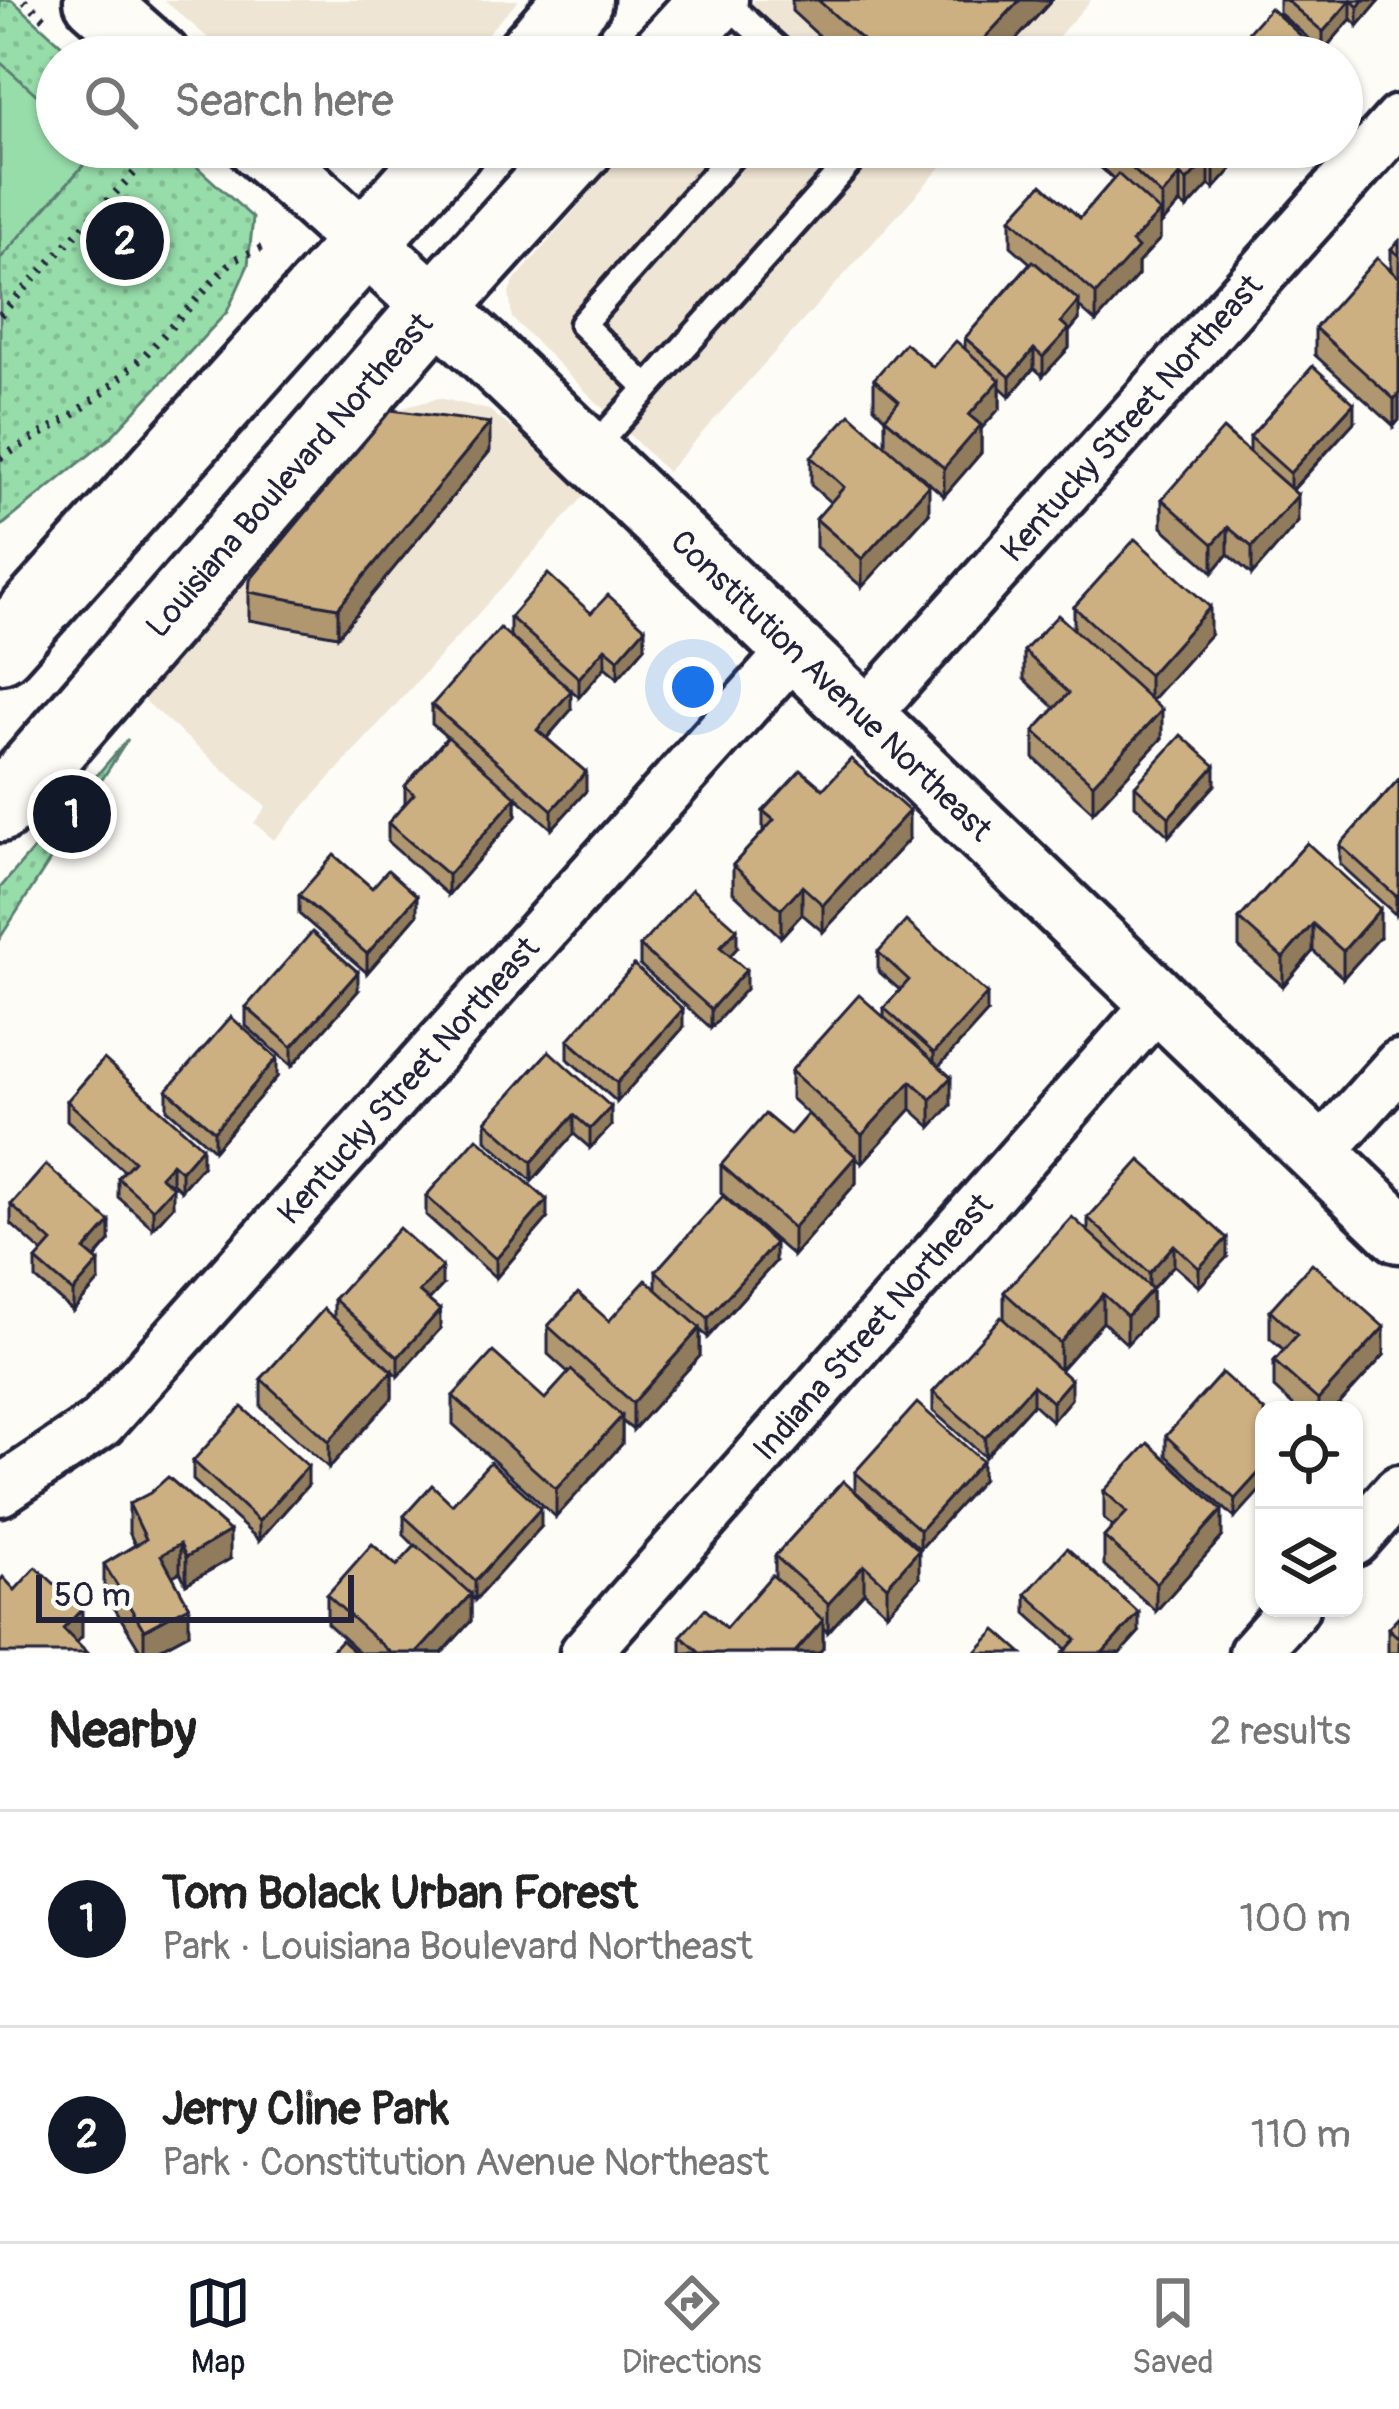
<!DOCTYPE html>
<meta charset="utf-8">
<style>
:root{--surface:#fff;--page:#f6f6f6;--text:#222;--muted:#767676;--line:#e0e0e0;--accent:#111827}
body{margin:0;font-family:Pangolin,sans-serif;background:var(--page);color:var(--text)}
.controls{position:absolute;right:36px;bottom:36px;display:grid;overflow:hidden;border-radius:24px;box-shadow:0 3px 9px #0004}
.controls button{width:108px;height:108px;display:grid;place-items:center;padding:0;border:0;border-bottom:3px solid var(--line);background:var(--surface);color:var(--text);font:60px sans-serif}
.scale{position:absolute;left:36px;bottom:30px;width:318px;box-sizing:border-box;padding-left:12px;border:6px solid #22223b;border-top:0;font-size:33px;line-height:42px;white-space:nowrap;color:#22223b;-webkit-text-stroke:9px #fdfcf7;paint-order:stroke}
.you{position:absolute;left:693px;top:687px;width:42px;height:42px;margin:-30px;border:9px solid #fff;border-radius:50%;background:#1a73e8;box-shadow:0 0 0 18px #1a73e833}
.badge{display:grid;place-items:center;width:78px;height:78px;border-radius:50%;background:var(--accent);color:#fff;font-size:39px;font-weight:700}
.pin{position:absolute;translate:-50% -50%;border:6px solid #fff;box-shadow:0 3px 12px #0006}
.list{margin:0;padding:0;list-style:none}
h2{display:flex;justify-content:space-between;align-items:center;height:156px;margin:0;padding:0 48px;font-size:51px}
h2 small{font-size:39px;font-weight:400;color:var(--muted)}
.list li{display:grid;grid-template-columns:78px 1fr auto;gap:36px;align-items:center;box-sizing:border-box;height:216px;padding:0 48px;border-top:3px solid var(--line)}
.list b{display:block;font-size:45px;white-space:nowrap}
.list p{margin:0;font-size:39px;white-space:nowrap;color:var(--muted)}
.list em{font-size:39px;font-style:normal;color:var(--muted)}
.icon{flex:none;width:66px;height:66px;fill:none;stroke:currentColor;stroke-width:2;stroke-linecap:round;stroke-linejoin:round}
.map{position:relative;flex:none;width:1399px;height:1653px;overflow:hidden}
.search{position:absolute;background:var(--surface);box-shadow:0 3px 9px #0004;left:36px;right:36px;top:36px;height:132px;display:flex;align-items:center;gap:30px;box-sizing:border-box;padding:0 42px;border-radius:66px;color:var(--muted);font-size:45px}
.sheet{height:588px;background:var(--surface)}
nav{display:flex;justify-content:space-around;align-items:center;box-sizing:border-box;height:168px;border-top:3px solid var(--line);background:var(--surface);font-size:33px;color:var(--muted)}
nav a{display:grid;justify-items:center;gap:6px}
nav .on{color:var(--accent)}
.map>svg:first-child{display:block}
.built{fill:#efe5d4}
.park{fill:url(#park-dots);stroke:#5c8072;stroke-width:3}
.garden{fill:#97ddaa;stroke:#5c8072;stroke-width:3}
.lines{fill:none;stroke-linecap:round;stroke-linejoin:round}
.service-casing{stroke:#22223b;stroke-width:33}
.minor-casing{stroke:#22223b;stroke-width:57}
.tertiary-casing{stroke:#22223b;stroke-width:69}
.secondary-casing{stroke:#22223b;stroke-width:75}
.path{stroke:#22223b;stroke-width:8;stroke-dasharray:3 9;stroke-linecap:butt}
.service{stroke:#fdfcf7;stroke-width:24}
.minor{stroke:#fdfcf7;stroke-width:48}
.tertiary{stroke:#fdfcf7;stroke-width:60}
.secondary{stroke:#fdfcf7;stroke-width:66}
.wall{fill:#b09770;stroke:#22223b;stroke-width:3}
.shaded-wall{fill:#907b5b;stroke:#22223b;stroke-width:3}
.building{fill:#cdb082;stroke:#22223b;stroke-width:3}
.labels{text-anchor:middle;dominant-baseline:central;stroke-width:9;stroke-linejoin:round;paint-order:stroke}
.street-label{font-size:33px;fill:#22223b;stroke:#fdfcf7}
</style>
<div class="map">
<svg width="1399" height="1653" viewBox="0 0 1399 1653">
<defs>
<pattern id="park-dots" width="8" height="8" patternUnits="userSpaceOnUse" patternTransform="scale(3)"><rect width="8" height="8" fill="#97ddaa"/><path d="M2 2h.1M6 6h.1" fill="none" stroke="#82bd93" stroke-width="1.8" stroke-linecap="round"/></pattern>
</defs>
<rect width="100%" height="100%" fill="#fdfcf7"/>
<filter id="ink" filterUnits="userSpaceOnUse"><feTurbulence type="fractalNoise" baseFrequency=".00833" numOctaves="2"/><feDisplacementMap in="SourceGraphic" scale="24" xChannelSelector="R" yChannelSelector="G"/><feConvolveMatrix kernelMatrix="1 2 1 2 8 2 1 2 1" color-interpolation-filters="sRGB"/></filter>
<g filter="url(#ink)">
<g class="built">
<polygon points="164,0 519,0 465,57 230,57"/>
<polygon points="755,0 1091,0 1040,57 706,57"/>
<polygon points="629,147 959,147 667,472 512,318 509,292 515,280"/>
<polygon points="439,398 489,410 530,442 587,493 274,840 254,823 266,807 137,694 399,409"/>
</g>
<g class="park">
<polygon points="0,0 12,0 75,57 57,57 57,147 175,147 253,218 248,265 227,312 109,439 0,527"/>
<polygon points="128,739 0,938 0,888"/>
</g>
<polygon class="garden" points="0,62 57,113 57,147 95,147 98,149 0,259"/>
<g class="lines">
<g class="service-casing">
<g id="service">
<polyline points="723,0 786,57"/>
<polyline points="647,388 582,324 739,147"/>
<polyline points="590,452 863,147"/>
</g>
</g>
<g class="minor-casing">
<g id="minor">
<path id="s1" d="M865,715L1399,120"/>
<polyline points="1319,1154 1399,1065"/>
<path id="s2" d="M0,1491L101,1423L796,648"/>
<polyline points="1354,1541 1399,1490"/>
<path id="s3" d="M585,1653L1161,1000"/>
<polyline points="1254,1653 1294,1608"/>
</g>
</g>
<g class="tertiary-casing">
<g id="tertiary">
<polyline points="95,0 159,57"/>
<path id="s4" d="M259,147L481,348L1399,1232"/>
</g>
</g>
<g class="secondary-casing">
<g id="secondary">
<polyline points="528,57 578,0"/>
<polyline points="662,57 714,0"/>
<polyline points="0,649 450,147"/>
<path id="s5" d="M0,808L436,306L580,147"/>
</g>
</g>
<g class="path">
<polyline points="24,0 50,23"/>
<polyline points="0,315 135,172 143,147"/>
<polyline points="0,458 70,417 105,391 145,355 233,260 264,247"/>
</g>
<use href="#service" class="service"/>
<use href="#minor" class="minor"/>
<use href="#tertiary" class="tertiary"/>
<use href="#secondary" class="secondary"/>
</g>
<g class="wall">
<polygon points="792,0 1052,0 1000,57 842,57 792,11"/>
<polygon points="1279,0 1380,0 1358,26 1351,19 1323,51 1279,13"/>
<polygon points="1092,147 1242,147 1242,158 1214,189 1209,185 1187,209 1180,203 1162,223 1160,221 1160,239 1138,263 1138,275 1096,322 1079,307 1079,320 1069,332 1069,348 1043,376 1034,368 1010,396 1000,387 1000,408 981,429 981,453 944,496 885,445 885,418 874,407 874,379 933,367 965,350 965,338 1030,263 1011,246 1011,218 1080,218 1114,179 1092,160"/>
<polygon points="1399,241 1399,420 1394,426 1315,355 1315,328 1391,271 1391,249"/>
<polygon points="1354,422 1293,490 1298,522 1252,575 1228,554 1213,572 1162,527 1162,499 1250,452 1250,437"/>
<polygon points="490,451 338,636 249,620 249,592"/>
<polygon points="811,457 929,513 862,587 816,547 816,519 831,503 811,485"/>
<polygon points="1074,607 1210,635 1151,700 1162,738 1093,812 1034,758 1034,731 1055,708 1024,679 1024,651 1074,629"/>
<polygon points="591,613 645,647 618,678 605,667 579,697 510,636 510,617"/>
<polygon points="432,705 571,710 547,738 586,791 552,829 516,797 516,816 448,895 388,842 388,823 405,804 405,786 447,737 432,724"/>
<polygon points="1399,779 1396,915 1340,864 1340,845"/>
<polygon points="1215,785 1169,836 1135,805 1135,786"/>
<polygon points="823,789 909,839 823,932 802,914 781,937 733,892 733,865 763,832 763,811"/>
<polygon points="1307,843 1380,937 1343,978 1313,951 1283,986 1239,947 1239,919"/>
<polygon points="372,888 417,915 367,973 299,914 299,895"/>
<polygon points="640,946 737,948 730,956 746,989 711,1028 640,965"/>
<polygon points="878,952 987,1013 939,1066 951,1105 931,1127 911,1109 862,1163 856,1158 856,1183 793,1256 721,1193 721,1165 790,1135 808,1114 791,1098 791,1071 884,1017 884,1008 900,990 878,971"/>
<polygon points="358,991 292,1066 246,1026 246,1007"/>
<polygon points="683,1028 617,1102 568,1059 568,1040"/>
<polygon points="549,1051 611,1126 590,1148 574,1134 532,1181 486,1140 486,1121"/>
<polygon points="277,1077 214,1150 167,1109 167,1090"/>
<polygon points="67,1101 202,1166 181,1190 172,1182 170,1184 173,1206 153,1228 118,1197 118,1178 124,1171 67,1120"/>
<polygon points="426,1196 547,1219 496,1278 426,1215"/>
<polygon points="11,1205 110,1241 95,1259 99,1281 73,1311 36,1279 36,1260 43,1253 11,1224"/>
<polygon points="1088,1218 1227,1257 1199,1287 1174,1265 1152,1289 1152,1317 1127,1344 1103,1322 1060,1370 1071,1399 1052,1421 1033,1404 985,1457 933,1411 933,1392 1004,1320 1004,1292 1088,1232"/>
<polygon points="775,1262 708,1337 700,1330 700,1356 633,1430 622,1421 622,1444 556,1517 453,1424 453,1396 545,1399 569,1373 548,1354 548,1326 609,1321 656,1288 656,1271"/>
<polygon points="442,1286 428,1300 440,1329 398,1376 392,1371 392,1398 329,1468 261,1407 261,1379 334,1318 334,1299"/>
<polygon points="1270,1310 1384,1355 1334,1410 1298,1410 1274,1388 1274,1361 1284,1350 1270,1338"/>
<polygon points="1264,1411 1235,1518 1166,1455 1166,1436"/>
<polygon points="193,1461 308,1485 259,1540 193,1480"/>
<polygon points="855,1472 982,1480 920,1549 855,1491"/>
<polygon points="843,1481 919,1578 887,1613 864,1592 828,1632 823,1628 823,1648 819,1653 681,1653 681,1636 726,1628 775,1578 775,1556"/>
<polygon points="1104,1491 1222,1537 1156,1611 1104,1565 1104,1537 1113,1527 1104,1519"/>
<polygon points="129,1504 230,1559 186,1584 180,1572 172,1576 189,1633 152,1653 142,1653 104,1591 104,1564 135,1545 129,1532"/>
<polygon points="452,1504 541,1527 475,1600 471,1596 471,1621 442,1653 360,1653 327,1623 327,1595 397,1566 415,1546 404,1535 404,1516"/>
<polygon points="1026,1594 1139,1632 1120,1653 1063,1653 1066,1649 1026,1613"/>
<polygon points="1399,1616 1399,1653 1388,1653 1388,1628"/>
</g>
<g class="shaded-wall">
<polygon points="1020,0 1052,0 1000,57 967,57"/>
<polygon points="1351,0 1351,19 1323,51 1323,32"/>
<polygon points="1363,0 1380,0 1358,26 1358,7"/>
<polygon points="1310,44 1310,57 1298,57"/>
<polygon points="1227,147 1242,147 1242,158 1214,189 1214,161"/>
<polygon points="1209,158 1209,185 1187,209 1187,181"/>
<polygon points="1180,175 1180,203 1162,223 1162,196"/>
<polygon points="1160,212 1160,239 1138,263 1138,275 1096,322 1096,294 1132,242"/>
<polygon points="1079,301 1079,320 1069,332 1069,348 1043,376 1043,357 1061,322"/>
<polygon points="1034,349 1034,368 1010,396 1010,377"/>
<polygon points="1000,380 1000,408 981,429 981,453 944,496 944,468 969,415"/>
<polygon points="1399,393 1399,420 1394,426 1394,399"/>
<polygon points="1354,403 1354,422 1290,492 1290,473"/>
<polygon points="490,423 490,451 338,636 338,608"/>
<polygon points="929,485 929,513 862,587 862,559"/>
<polygon points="1298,495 1298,522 1252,575 1252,547"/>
<polygon points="1228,527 1228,554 1213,572 1213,544"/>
<polygon points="1210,607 1210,635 1149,703 1149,675"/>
<polygon points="645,628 645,647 618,678 618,659"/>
<polygon points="605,648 605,667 579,697 579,678"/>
<polygon points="571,691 571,710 537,749 537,730"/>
<polygon points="1162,710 1162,738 1093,812 1093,784"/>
<polygon points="1215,766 1215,785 1169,836 1169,817"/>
<polygon points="586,772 586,791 552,829 552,810"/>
<polygon points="516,797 516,816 448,895 448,875"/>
<polygon points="909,811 909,839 823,932 823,905"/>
<polygon points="802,886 802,914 781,937 781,909"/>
<polygon points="1399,893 1399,912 1396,915 1396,896"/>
<polygon points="417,896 417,915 367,973 367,954"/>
<polygon points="1380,909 1380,937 1343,978 1343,951"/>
<polygon points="1313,924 1313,951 1283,986 1283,958"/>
<polygon points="737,929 737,948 720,967 720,947"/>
<polygon points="746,970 746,989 711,1028 711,1009"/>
<polygon points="358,972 358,991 292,1066 292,1047"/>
<polygon points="987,994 987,1013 934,1072 934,1053"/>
<polygon points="683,1009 683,1028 617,1102 617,1083"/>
<polygon points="277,1058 277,1077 214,1150 214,1131"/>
<polygon points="951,1077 951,1105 931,1127 931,1099"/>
<polygon points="911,1081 911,1109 862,1163 862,1135"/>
<polygon points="611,1107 611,1126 590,1148 590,1129"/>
<polygon points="574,1115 574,1134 532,1181 532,1162"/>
<polygon points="202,1147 202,1166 181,1190 181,1171"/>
<polygon points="856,1156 856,1183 793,1256 793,1228"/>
<polygon points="172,1163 172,1182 160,1195 160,1176"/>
<polygon points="173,1187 173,1206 153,1228 153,1209"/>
<polygon points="547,1200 547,1219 496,1278 496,1259"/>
<polygon points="110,1222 110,1241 85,1269 85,1250"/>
<polygon points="1227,1238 1227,1257 1199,1287 1199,1268"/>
<polygon points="775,1243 775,1262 708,1337 708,1318"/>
<polygon points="1174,1245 1174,1265 1149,1292 1149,1273"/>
<polygon points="99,1262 99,1281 73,1311 73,1292"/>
<polygon points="442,1267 442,1286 419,1311 419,1292"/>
<polygon points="1152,1289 1152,1317 1127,1344 1127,1316"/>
<polygon points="1103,1294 1103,1322 1060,1370 1060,1343"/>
<polygon points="440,1310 440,1329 398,1376 398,1357"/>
<polygon points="1384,1327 1384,1355 1334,1410 1318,1410 1318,1400"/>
<polygon points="700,1328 700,1356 633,1430 633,1403"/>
<polygon points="392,1371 392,1398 329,1468 329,1441"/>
<polygon points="1071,1380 1071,1399 1052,1421 1052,1402"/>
<polygon points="1033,1385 1033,1404 985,1457 985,1438"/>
<polygon points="622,1416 622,1444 556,1517 556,1489"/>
<polygon points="982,1461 982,1480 920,1549 920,1530"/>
<polygon points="308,1466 308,1485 259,1540 259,1521"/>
<polygon points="1264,1467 1264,1486 1235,1518 1235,1499"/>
<polygon points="541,1508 541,1527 475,1600 475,1581"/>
<polygon points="1222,1510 1222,1537 1156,1611 1156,1583"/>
<polygon points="230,1531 230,1559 186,1584 186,1557"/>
<polygon points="180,1544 180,1572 161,1583 161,1555"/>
<polygon points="919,1550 919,1578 887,1613 887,1586"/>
<polygon points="864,1565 864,1592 828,1632 828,1604"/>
<polygon points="471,1594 471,1621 442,1653 417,1653"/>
<polygon points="189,1606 189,1633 152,1653 144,1653 144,1630"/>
<polygon points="82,1609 82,1637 67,1653 63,1629"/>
<polygon points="1139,1613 1139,1632 1120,1653 1102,1653"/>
<polygon points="823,1620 823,1648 819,1653 795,1653"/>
</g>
<g class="building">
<polygon points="818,0 1020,0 967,57 881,57"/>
<polygon points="1286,0 1363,0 1358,7 1351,0 1323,32"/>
<polygon points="1270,8 1310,44 1298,57 1226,57"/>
<polygon points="1109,147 1227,147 1214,161 1209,158 1187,181 1180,175 1162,196"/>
<polygon points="1118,174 1160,212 1132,242 1138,248 1096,294 1011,218 1042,184 1080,218"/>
<polygon points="1399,241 1399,256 1391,249"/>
<polygon points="1377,258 1399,278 1399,393 1394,399 1315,328"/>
<polygon points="1033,261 1079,301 1061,322 1069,329 1043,357 1034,349 1010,377 965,338"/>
<polygon points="956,341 1000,380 969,415 981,425 944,468 885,418 899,401 874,379 905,343 933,367"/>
<polygon points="1313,366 1354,403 1290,473 1250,437"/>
<polygon points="391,410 490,423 338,608 249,592 250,580"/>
<polygon points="850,414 929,485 862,559 816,519 844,487 811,457"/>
<polygon points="1223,429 1298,495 1252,547 1228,527 1213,544 1162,499"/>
<polygon points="1135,539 1210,607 1149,675 1074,607"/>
<polygon points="548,574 591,613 608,595 645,628 618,659 605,648 579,678 510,617"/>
<polygon points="1058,615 1162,710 1093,784 1034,731 1069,693 1024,651"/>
<polygon points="500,628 571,691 537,730 586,772 552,810 432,705"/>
<polygon points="1181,735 1215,766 1169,817 1135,786"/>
<polygon points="448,737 516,797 448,875 388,823 414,794 405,786"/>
<polygon points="851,759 909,811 823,905 802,886 781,909 733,865 774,820 763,811 801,770 823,789"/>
<polygon points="1399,779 1399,893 1396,896 1340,845"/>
<polygon points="1307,843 1380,909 1343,951 1313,924 1283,958 1239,919"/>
<polygon points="334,855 372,888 388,870 417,896 367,954 299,895"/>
<polygon points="692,889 737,929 720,947 746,970 711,1009 640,946"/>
<polygon points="906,921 987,994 934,1053 884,1008 909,980 878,952"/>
<polygon points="312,932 358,972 292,1047 246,1007"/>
<polygon points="634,965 683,1009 617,1083 568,1040"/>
<polygon points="859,995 951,1077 931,1099 911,1081 862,1135 791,1071"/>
<polygon points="231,1017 277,1058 214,1131 167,1090"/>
<polygon points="549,1051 611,1107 590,1129 574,1115 532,1162 486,1121"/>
<polygon points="104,1059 202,1147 181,1171 172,1163 160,1176 173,1187 153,1209 118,1178 134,1161 67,1101"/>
<polygon points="765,1114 790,1135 808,1114 856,1156 793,1228 721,1165"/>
<polygon points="477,1138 547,1200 496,1259 426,1196"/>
<polygon points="1140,1160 1227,1238 1199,1268 1174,1245 1149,1273 1088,1218"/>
<polygon points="46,1165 110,1222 85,1250 99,1262 73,1292 36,1260 52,1242 11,1205"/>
<polygon points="723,1196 775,1243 708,1318 656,1271"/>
<polygon points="1072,1217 1152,1289 1127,1316 1103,1294 1060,1343 1004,1292"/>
<polygon points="399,1228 442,1267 419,1292 440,1310 398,1357 334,1299"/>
<polygon points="1312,1263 1384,1327 1318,1400 1274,1361 1297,1335 1270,1310"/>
<polygon points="646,1280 700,1328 633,1403 548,1326 578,1293 609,1321"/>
<polygon points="324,1309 392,1371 329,1441 261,1379"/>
<polygon points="1001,1317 1071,1380 1052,1402 1033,1385 985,1438 933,1392"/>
<polygon points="493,1352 545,1399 571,1370 622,1416 556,1489 453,1396"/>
<polygon points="1222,1373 1264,1411 1264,1467 1235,1499 1166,1436"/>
<polygon points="917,1403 982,1461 920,1530 855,1472"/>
<polygon points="242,1407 308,1466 259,1521 193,1461"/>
<polygon points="1148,1443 1222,1510 1156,1583 1104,1537 1127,1512 1104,1491"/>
<polygon points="490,1462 541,1508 475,1581 404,1516 432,1485 452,1504"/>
<polygon points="168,1477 230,1531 186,1557 180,1544 161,1555 189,1606 144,1630 104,1564 146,1539 129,1504 150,1493"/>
<polygon points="843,1481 919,1550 887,1586 864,1565 828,1604 775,1556"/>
<polygon points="372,1544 397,1566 416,1545 471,1594 417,1653 391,1653 327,1595"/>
<polygon points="1067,1548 1139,1613 1102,1653 1063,1653 1076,1639 1026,1594"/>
<polygon points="36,1567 82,1609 63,1629 87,1653 0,1653 0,1581 3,1577 15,1590"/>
<polygon points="772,1575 823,1620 795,1652 797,1653 700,1653 681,1636 705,1609 726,1628"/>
<polygon points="1399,1616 1399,1638 1388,1628"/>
<polygon points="996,1630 1022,1653 975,1653"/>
<polygon points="341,1640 356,1653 329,1653"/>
</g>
</g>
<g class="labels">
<g class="street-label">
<text stroke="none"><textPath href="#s1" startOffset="399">Kentucky Street Northeast</textPath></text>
<text stroke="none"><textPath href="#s5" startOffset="441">Louisiana Boulevard Northeast</textPath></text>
<text stroke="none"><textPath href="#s4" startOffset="786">Constitution Avenue Northeast</textPath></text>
<text stroke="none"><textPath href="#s2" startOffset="582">Kentucky Street Northeast</textPath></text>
<text stroke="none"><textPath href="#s3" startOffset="435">Indiana Street Northeast</textPath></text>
</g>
</g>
</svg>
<div class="controls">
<button><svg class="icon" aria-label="locate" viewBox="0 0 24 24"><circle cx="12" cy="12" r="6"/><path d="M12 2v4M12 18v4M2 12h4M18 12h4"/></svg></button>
<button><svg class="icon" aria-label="layers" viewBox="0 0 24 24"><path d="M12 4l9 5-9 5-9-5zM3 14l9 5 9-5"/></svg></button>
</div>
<div class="scale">50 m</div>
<div class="you"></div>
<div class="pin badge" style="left:72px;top:814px">1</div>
<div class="pin badge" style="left:125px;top:241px">2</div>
<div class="search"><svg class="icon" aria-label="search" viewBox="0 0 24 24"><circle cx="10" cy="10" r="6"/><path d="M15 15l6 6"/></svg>Search here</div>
</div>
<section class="sheet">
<h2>Nearby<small>2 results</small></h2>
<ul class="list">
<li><span class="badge">1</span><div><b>Tom Bolack Urban Forest</b><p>Park · Louisiana Boulevard Northeast</p></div><em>100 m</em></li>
<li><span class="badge">2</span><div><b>Jerry Cline Park</b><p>Park · Constitution Avenue Northeast</p></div><em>110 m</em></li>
</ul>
</section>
<nav>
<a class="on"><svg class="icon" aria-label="map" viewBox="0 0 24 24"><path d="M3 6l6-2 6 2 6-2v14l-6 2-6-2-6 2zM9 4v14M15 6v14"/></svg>Map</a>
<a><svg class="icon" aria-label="directions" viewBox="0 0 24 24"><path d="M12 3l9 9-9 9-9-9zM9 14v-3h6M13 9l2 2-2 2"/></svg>Directions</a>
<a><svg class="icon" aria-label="saved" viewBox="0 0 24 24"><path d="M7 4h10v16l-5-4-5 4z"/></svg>Saved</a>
</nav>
